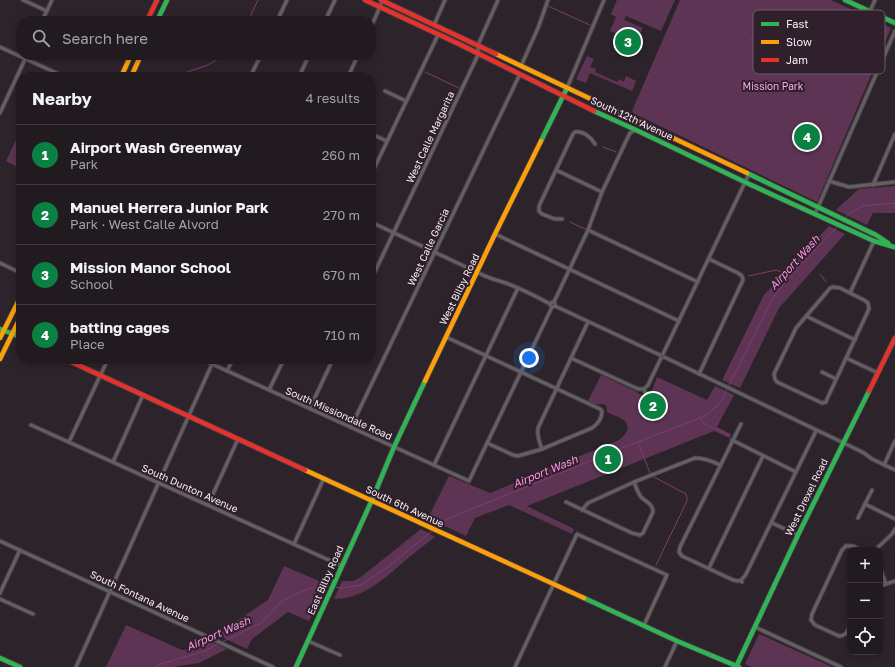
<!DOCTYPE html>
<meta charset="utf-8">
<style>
:root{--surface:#211b20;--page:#292429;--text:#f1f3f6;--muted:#a2a1a5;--line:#3e393e;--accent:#0b8043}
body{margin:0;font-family:"Golos Text",sans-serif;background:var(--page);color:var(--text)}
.controls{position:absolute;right:12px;bottom:12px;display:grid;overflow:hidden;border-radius:8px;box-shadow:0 2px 6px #0003}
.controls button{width:36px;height:36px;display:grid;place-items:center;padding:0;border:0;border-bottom:1px solid var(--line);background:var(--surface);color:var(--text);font:20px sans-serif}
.you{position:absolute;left:529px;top:358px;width:14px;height:14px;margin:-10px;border:3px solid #fff;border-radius:50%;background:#1a73e8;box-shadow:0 0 0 6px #1a73e833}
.badge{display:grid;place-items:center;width:26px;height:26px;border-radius:50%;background:var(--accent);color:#fff;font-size:13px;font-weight:700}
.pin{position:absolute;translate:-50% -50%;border:2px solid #fff;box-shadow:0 1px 4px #0006}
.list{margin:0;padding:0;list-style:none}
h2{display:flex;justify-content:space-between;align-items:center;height:52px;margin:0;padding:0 16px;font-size:17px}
h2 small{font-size:13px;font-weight:400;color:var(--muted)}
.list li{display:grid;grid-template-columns:26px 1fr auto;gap:12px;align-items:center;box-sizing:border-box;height:60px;padding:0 16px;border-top:1px solid var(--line)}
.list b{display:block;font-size:15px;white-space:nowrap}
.list p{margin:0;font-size:13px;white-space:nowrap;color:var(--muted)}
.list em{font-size:13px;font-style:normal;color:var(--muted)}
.icon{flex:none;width:22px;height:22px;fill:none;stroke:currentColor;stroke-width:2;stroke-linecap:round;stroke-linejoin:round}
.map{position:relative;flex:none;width:895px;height:667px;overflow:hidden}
.search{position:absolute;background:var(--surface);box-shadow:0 2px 6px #0003;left:16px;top:16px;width:360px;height:44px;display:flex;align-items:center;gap:10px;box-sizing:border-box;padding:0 14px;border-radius:16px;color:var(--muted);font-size:15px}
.panel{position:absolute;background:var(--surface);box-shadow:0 2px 6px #0003;left:16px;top:72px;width:360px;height:292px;border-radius:16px}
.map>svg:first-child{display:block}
.green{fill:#5e3455}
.water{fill:#813b73}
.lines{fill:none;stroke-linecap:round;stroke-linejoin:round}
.stream{stroke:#813b73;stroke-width:1}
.street-casing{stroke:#494247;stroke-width:5}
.fast-casing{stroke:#494247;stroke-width:6}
.slow-casing{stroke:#494247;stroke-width:6}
.jam-casing{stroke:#494247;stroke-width:6}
.street{stroke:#655e63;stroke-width:3}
.fast{stroke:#30b455;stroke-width:4.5}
.slow{stroke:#ff9f0a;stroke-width:4.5}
.jam{stroke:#e5322d;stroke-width:4.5}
.labels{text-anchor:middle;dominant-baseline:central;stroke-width:4;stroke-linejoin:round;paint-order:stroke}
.park-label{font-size:10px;fill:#feaaeb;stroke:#2f202b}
.street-label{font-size:10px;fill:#f7ecf4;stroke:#2f202b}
.water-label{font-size:11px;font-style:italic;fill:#ff96e8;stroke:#2f202b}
.key{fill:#2f202b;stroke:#6b5d67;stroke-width:1}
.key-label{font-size:11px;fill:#f7ecf4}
</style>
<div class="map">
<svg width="895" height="667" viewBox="0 0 895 667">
<rect width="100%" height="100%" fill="#2c242a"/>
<g class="green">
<polygon points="617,0 675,0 661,31 626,16 624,20 643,28 640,34 630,30 627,38 610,31 616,17 611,14"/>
<polygon points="680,0 831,0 891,28 817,202 633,113 633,111 632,111"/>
<polygon points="587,56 594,59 590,67 596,69 595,72 617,82 619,79 624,82 626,76 636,81 632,91 590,73 586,83 576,79"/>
<polygon points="18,137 21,138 21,166 19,168 6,161 17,138"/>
<polygon points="895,186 895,213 873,213 867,225 836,210 840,206 859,189"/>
<polygon points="829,226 845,234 779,308 740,388 722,380 764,295"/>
<path d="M601,375L637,392L643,397H647L651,393L657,377L707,400L715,386L734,395L717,427L731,434L729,438L714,431L527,506L574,529L572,534L509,505L475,518L466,536L428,518L449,476L490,493L619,440C626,435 633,426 622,419C617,416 612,415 607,412C607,401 602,405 595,404C592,403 590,402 588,401Z"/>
<path d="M421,529L435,537C423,546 412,555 401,564C382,581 361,599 334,599L342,581H353L361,577Z"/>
<polygon points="284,566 326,584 309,621 288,612 252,639 247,649 218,635 235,622 268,600"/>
<path d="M126,625L182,650C193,649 195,648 200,637L227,649L199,663L185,665L173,667H106Z"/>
<polygon points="759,634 832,667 752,667 745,664"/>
</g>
<polygon class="water" points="754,31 772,39 769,47 751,39"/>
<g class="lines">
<g class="stream">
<polyline points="548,6 590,25"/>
<polyline points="248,21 258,0"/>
<polyline points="425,72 459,88"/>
<polyline points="173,77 208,65 225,55"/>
<polyline points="603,147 616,152"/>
<polyline points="846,217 849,214 862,206 895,203"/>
<polyline points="570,222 585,229"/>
<polyline points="820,274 826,282"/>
<polyline points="749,276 776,270 790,276"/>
<polyline points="701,418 703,423 730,436"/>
<polyline points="638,442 650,473"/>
<polyline points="654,477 686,494 687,497 687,501 656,565"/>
<polyline points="436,528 447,519 622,448 705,416 720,403 771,301 784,283 837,227"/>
<polyline points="334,587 342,588 361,585 389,566 432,531"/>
<polyline points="222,642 261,623 282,601 307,589 323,586 330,587"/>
<polyline points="154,667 161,664 205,651 219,643"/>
</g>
<g class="street-casing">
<g id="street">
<polyline points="23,0 47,11"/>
<polyline points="870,11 875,0"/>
<polyline points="42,21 52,0"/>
<polyline points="277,21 287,0"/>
<polyline points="325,21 335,0"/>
<polyline points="434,25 445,0"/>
<polyline points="371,27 380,7 382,0"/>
<polyline points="0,47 65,77"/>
<polyline points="521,66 538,28 548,0"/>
<polyline points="208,77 213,75 219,77"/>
<polyline points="250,77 261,55"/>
<polyline points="299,77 309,55"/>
<polyline points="348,77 358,55"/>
<polyline points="567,88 604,0"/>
<polyline points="385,91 406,101"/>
<polyline points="0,113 27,55"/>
<polyline points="371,134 387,141"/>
<polyline points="556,170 602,192"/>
<polyline points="371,175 438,35"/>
<polyline points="829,181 849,187 895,182"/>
<polyline points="873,185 895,134"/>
<polyline points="815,214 895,31"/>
<path d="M562,219H555L542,214L539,211V206L573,134L575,132C582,130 591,137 595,144"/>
<path d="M371,222L485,276C492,279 499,281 506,283C521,289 536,296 550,304L551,306L552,307L555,306V304L554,302H552L550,304"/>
<polyline points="588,230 698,282"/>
<polyline points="495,234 679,321"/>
<polyline points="0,263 21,273"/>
<polyline points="371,280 477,57 478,54 478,45 498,0"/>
<polygon points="833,287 840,288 864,300 868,303 869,309 827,399 826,402 822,403 777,382 775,379 774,374 796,328 826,293 830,288"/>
<polyline points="850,293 874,241"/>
<polyline points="554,302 588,230 602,192 628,137 630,133 636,130"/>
<polyline points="555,306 660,355"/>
<polyline points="806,316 855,340"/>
<path d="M446,337L600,409L602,411C602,418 598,424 592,428L542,449L518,456L513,455L487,443"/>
<polyline points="663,354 749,174"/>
<polyline points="664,357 850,446 864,453 872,459 895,470"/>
<polyline points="571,358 638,389 644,389"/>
<polyline points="846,358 878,373"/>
<polyline points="201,359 469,481 552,307"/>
<polyline points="227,371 233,359"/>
<polyline points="822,372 836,379"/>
<polyline points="699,374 743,280 742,276 738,273 709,259"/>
<polyline points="269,390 284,359"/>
<polyline points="645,392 644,389 648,385 661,358"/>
<polyline points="310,408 333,359"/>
<polyline points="741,424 680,547 679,552 682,556 733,580 738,581 741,580"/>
<polyline points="31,425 342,566"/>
<polyline points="351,427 520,74"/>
<polyline points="732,440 796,472"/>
<polyline points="69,442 108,359"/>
<path d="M542,449C539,442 537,436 538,428L588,322"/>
<polyline points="113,462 143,395"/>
<polyline points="434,465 518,288"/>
<polyline points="884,465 895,441"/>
<path d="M634,482C636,487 638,493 641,497C646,502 653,504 653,512L643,533L640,535"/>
<polyline points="566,502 632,533 640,535"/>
<polyline points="865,504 895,519"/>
<polyline points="208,505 238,439"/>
<path d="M582,510L588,503L599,498L634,482L695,458C704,458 712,461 720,465"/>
<polyline points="858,518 872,490"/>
<polyline points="772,523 798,535"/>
<polyline points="0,541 273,667"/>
<polyline points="294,544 324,478"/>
<polyline points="846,546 853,546 861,550"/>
<polyline points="875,550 892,534 895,529"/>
<polyline points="709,568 763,456"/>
<polyline points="880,568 886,584"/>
<polyline points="742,582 741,580 745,576 816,431"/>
<polyline points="880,586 895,581"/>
<polyline points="0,593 20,550"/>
<polyline points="0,599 33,614"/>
<polyline points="811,620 812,614 842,550 846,546"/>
<path d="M811,620L815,625L839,636C846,636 848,631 850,625"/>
<polyline points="755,627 841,667"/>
<polyline points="308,641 340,655"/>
<polyline points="76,667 212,364"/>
<polyline points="515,667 577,534 667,575 644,625"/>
<polyline points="665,667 677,641"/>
</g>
</g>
<g class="fast-casing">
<g id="fast">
<polyline points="845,0 895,23"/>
<polyline points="157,21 167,0"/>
<polyline points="594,111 636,130 749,184 874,241 894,247"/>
<polyline points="541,141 567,88"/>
<polyline points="747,173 876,235 888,243"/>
<polyline points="0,329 21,337"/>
<polyline points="584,598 677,641 739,667"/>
<polyline points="0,658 20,667"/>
<polyline points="296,667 372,500 394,447 425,381"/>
<polyline points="736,667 798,535 869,391"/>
</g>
</g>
<g class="slow-casing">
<g id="slow">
<polyline points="496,54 747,173"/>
<polyline points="121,77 131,55"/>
<polyline points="131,77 141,55"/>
<polyline points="0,338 21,296"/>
<polyline points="0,359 21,316"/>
<polyline points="425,381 495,234 541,141"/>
<polyline points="305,470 584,598"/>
</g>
</g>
<g class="jam-casing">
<g id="jam">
<polyline points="365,0 459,44 594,111"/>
<polyline points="381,0 496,54"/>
<polyline points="147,21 157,0"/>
<polyline points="65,359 305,470"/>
<polyline points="869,391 895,338"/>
</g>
</g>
<use href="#street" class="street"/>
<use href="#fast" class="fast"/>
<use href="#slow" class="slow"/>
<use href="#jam" class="jam"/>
</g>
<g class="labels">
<g class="park-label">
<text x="773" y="86">Mission Park</text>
</g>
<g class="street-label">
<text transform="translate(632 118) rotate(25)">South 12th Avenue</text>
<text transform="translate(430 137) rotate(-65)">West Calle Margarita</text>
<text transform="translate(428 247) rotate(-65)">West Calle Garcia</text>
<text transform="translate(459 289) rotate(-64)">West Bilby Road</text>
<text transform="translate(339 413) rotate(24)">South Missiondale Road</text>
<text transform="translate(190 488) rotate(24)">South Dunton Avenue</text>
<text transform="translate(806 497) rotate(-64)">West Drexel Road</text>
<text transform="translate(405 506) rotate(25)">South 6th Avenue</text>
<text transform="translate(325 580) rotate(-66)">East Bilby Road</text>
<text transform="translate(140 596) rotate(25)">South Fontana Avenue</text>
</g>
<g class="water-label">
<text transform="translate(794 262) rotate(-48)">Airport Wash</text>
<text transform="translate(545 471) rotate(-22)">Airport Wash</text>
<text transform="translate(218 633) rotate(-24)">Airport Wash</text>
</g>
</g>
<rect x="753" y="10" width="132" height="64" rx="6" class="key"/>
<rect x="761" y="22" width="18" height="4" fill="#30b455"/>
<rect x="761" y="40" width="18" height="4" fill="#ff9f0a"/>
<rect x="761" y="58" width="18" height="4" fill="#e5322d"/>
<g class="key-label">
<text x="786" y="28">Fast</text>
<text x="786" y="46">Slow</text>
<text x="786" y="64">Jam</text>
</g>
</svg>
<div class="controls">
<button>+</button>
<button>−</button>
<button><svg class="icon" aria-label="locate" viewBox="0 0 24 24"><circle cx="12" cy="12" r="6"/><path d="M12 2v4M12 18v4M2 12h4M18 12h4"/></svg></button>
</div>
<div class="you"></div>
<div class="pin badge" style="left:608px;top:459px">1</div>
<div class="pin badge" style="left:653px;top:406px">2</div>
<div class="pin badge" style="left:628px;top:42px">3</div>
<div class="pin badge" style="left:807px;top:137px">4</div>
<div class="search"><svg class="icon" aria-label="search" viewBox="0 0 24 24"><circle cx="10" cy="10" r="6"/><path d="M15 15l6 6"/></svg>Search here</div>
<section class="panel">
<h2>Nearby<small>4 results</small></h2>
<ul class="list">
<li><span class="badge">1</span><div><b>Airport Wash Greenway</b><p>Park</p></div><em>260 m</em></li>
<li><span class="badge">2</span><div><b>Manuel Herrera Junior Park</b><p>Park · West Calle Alvord</p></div><em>270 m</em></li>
<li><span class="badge">3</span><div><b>Mission Manor School</b><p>School</p></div><em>670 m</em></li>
<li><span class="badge">4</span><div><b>batting cages</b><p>Place</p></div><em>710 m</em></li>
</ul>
</section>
</div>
